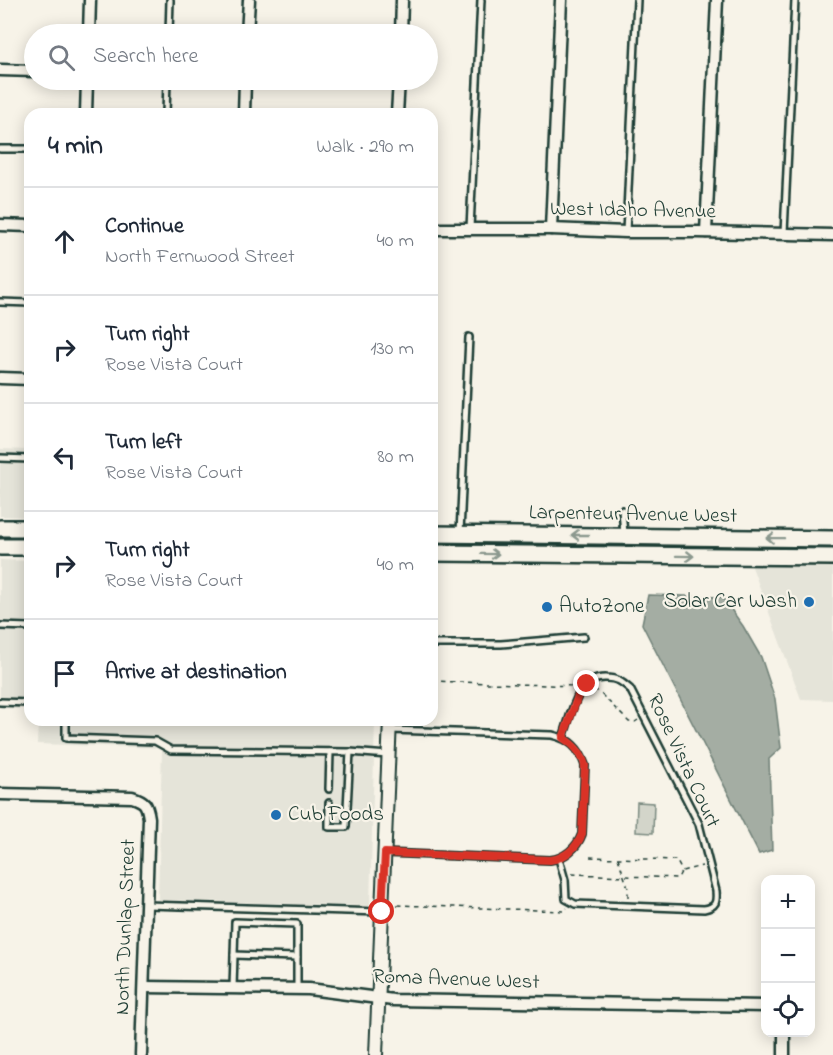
<!DOCTYPE html>
<meta charset="utf-8">
<style>
:root{--surface:#fff;--page:#f6f6f7;--text:#1f2937;--muted:#747a83;--line:#e0e1e3}
body{margin:0;font-family:"Indie Flower",sans-serif;background:var(--page);color:var(--text)}
.controls{position:absolute;right:18px;bottom:18px;display:grid;overflow:hidden;border-radius:12px;box-shadow:0 3px 15px #0003}
.controls button{width:54px;height:54px;display:grid;place-items:center;padding:0;border:0;border-bottom:2px solid var(--line);background:var(--surface);color:var(--text);font:30px sans-serif}
.stop{position:absolute;width:18px;height:18px;margin:-14px;border:4px solid #d93025;border-radius:50%;background:#fff}
.stop.end{background:#d93025;border-color:#fff;box-shadow:0 2px 6px #0008}
.list{margin:0;padding:0;list-style:none}
h2{display:flex;justify-content:space-between;align-items:center;height:78px;margin:0;padding:0 24px;font-size:26px}
h2 small{font-size:20px;font-weight:400;color:var(--muted)}
.list li{display:grid;grid-template-columns:39px 1fr auto;gap:18px;align-items:center;box-sizing:border-box;height:108px;padding:0 24px;border-top:2px solid var(--line)}
.list b{display:block;font-size:22px;white-space:nowrap}
.list p{margin:0;font-size:20px;white-space:nowrap;color:var(--muted)}
.list em{font-size:20px;font-style:normal;color:var(--muted)}
.icon{flex:none;width:33px;height:33px;fill:none;stroke:currentColor;stroke-width:2;stroke-linecap:round;stroke-linejoin:round}
.map{position:relative;flex:none;width:833px;height:1055px;overflow:hidden}
.search{position:absolute;background:var(--surface);box-shadow:0 3px 15px #0003;left:24px;top:24px;width:414px;height:66px;display:flex;align-items:center;gap:15px;box-sizing:border-box;padding:0 21px;border-radius:33px;color:var(--muted);font-size:22px}
.panel{position:absolute;background:var(--surface);box-shadow:0 3px 15px #0003;left:24px;top:108px;width:414px;height:618px;border-radius:18px}
.map>svg:first-child{display:block}
.built{fill:#e5e4d9}
.green{fill:#d3d5ca;stroke:#79897f;stroke-width:1.5}
.water{fill:#a4ada3;stroke:#6f8077;stroke-width:1.5}
.lines{fill:none;stroke-linecap:round;stroke-linejoin:round}
.service-casing{stroke:#1f3d34;stroke-width:10}
.minor-casing{stroke:#1f3d34;stroke-width:15}
.tertiary-casing{stroke:#1f3d34;stroke-width:16}
.secondary-casing{stroke:#1f3d34;stroke-width:20}
.path{stroke:#1f3d34;stroke-width:1.5;stroke-dasharray:4.5 4.5;stroke-linecap:butt}
.service{stroke:#f7f3e8;stroke-width:5}
.minor{stroke:#f7f3e8;stroke-width:10}
.tertiary{stroke:#f7f3e8;stroke-width:12}
.secondary{stroke:#f7f3e8;stroke-width:15}
.oneway{stroke:#8b988e}
.route{stroke:#d93025;stroke-width:8}
.poi-dot{fill:#1f6fb2;stroke:#f7f3e8;stroke-width:2}
.labels{text-anchor:middle;dominant-baseline:central;stroke-width:4.5;stroke-linejoin:round;paint-order:stroke}
.street-label{font-size:21px;fill:#1f3d34;stroke:#f7f3e8}
.poi-label{font-size:21px;fill:#1f3d34;stroke:#f7f3e8;text-anchor:start}
</style>
<div class="map">
<svg width="833" height="1055" viewBox="0 0 833 1055">
<rect width="100%" height="100%" fill="#f7f3e8"/>
<filter id="ink" filterUnits="userSpaceOnUse"><feTurbulence type="fractalNoise" baseFrequency=".0167" numOctaves="2"/><feDisplacementMap in="SourceGraphic" scale="12" xChannelSelector="R" yChannelSelector="G"/><feConvolveMatrix kernelMatrix="1 2 1 2 8 2 1 2 1" color-interpolation-filters="sRGB"/></filter>
<g filter="url(#ink)">
<g class="built">
<polygon points="0,449 30,450 30,517 0,516"/>
<polygon points="833,551 833,700 801,699 751,564 832,565"/>
<polygon points="0,560 30,561 30,709 0,708"/>
<polygon points="38,720 375,720 370,906 158,900 162,748 37,744"/>
</g>
<polygon class="green" points="637,802 654,803 653,833 636,832"/>
<polygon class="water" points="648,595 722,597 743,626 761,657 775,699 781,748 769,759 772,850 759,854 642,624"/>
<g class="lines">
<g class="service-casing">
<g id="service">
<polyline points="169,34 170,0"/>
<polyline points="166,114 167,80"/>
<polyline points="0,149 30,149"/>
<polyline points="470,228 481,0"/>
<polyline points="626,232 637,0"/>
<polyline points="784,233 795,0"/>
<polyline points="0,302 30,303"/>
<polyline points="0,458 30,459"/>
<polyline points="622,510 624,534"/>
<polyline points="460,533 469,337"/>
<polyline points="0,626 30,627"/>
<polyline points="432,644 501,644 584,637"/>
<polyline points="0,702 30,703"/>
<polyline points="66,720 66,738 155,741 171,750 350,752 388,755"/>
<polyline points="329,789 330,752"/>
<polyline points="329,803 329,827 346,827 350,752"/>
<path d="M385,853L550,860C565,858 577,848 582,834L585,765C579,748 570,739 552,735L390,730"/>
<path d="M559,859L565,880L566,899L575,904L704,909C716,907 717,902 716,891L699,824L630,689C622,682 617,678 606,678C576,677 571,716 563,738"/>
<polyline points="147,905 381,912"/>
<polyline points="234,955 297,957"/>
<polyline points="233,988 235,922 297,924 297,989"/>
</g>
</g>
<g class="minor-casing">
<g id="minor">
<polyline points="89,34 90,0"/>
<polyline points="247,34 249,0"/>
<polyline points="401,34 402,0"/>
<polyline points="0,70 34,71"/>
<polyline points="86,114 87,80"/>
<polyline points="244,114 245,80"/>
<polyline points="397,114 399,80"/>
<polyline points="0,225 30,226"/>
<polyline points="432,229 551,229 626,232 698,232 833,235"/>
<polyline points="551,229 561,0"/>
<polyline points="706,232 717,0"/>
<polyline points="0,378 30,379"/>
<path d="M0,794L132,797C145,801 147,804 149,818L141,1055"/>
<polyline points="144,987 309,989 393,1000 766,1006"/>
<polyline points="784,1055 784,1032"/>
</g>
</g>
<g class="tertiary-casing">
<polyline id="tertiary" points="376,1055 390,720"/>
</g>
<g class="secondary-casing">
<g id="secondary">
<polyline points="0,528 30,528"/>
<polyline points="432,534 833,539"/>
<polyline points="0,547 30,547"/>
<polyline points="432,553 833,557"/>
</g>
</g>
<g class="path">
<polyline points="432,681 575,686"/>
<polyline points="594,689 600,693 629,722 635,722 638,720"/>
<polyline points="590,857 676,860 682,871 702,866"/>
<polyline points="618,858 628,888 628,899"/>
<polyline points="572,874 678,878 681,872"/>
<polyline points="397,905 564,911 567,908"/>
</g>
<use href="#service" class="service"/>
<use href="#minor" class="minor"/>
<use href="#tertiary" class="tertiary"/>
<use href="#secondary" class="secondary"/>
</g>
<defs><path id="oneway-shaft" d="M-6 0H5M1.5-3L5.5 0L1.5 3" fill="none" stroke-width="1.6" stroke-linecap="round" stroke-linejoin="round" transform="scale(1.5)"/></defs>
<g class="oneway">
<use href="#oneway-shaft" transform="translate(580 535) rotate(-180)"/>
<use href="#oneway-shaft" transform="translate(775 538) rotate(-179)"/>
<use href="#oneway-shaft" transform="translate(490 554) rotate(1)"/>
<use href="#oneway-shaft" transform="translate(685 556) rotate(1)"/>
</g>
</g>
<g class="lines" filter="url(#ink)">
<path class="route" d="M382,912L385,853L550,860C565,858 577,848 582,834L585,765C581,752 574,745 563,738L579,693L587,684"/>
</g>
<g class="poi-dot">
<circle cx="809" cy="602" r="6"/>
<circle cx="547" cy="607" r="6"/>
<circle cx="276" cy="815" r="6"/>
</g>
<g class="labels">
<g class="street-label">
<text transform="translate(633 211) rotate(1)">West Idaho Avenue</text>
<text transform="translate(633 515) rotate(1)">Larpenteur Avenue West</text>
<text transform="translate(683 761) rotate(65)">Rose Vista Court</text>
<text transform="translate(126 927) rotate(-88)">North Dunlap Street</text>
<text transform="translate(456 980) rotate(2)">Roma Avenue West</text>
</g>
<g class="poi-label">
<text x="797" y="602" text-anchor="end">Solar Car Wash</text>
<text x="559" y="607">AutoZone</text>
<text x="288" y="815">Cub Foods</text>
</g>
</g>
</svg>
<div class="controls">
<button>+</button>
<button>−</button>
<button><svg class="icon" aria-label="locate" viewBox="0 0 24 24"><circle cx="12" cy="12" r="6"/><path d="M12 2v4M12 18v4M2 12h4M18 12h4"/></svg></button>
</div>
<div class="stop" style="left:382px;top:912px"></div>
<div class="stop end" style="left:587px;top:684px"></div>
<div class="search"><svg class="icon" aria-label="search" viewBox="0 0 24 24"><circle cx="10" cy="10" r="6"/><path d="M15 15l6 6"/></svg>Search here</div>
<section class="panel">
<h2>4 min<small>Walk · 290 m</small></h2>
<ul class="list">
<li><svg class="icon" aria-label="ahead" viewBox="0 0 24 24"><path d="M12 20V5M6 11l6-6 6 6"/></svg><div><b>Continue</b><p>North Fernwood Street</p></div><em>40 m</em></li>
<li><svg class="icon" aria-label="right" viewBox="0 0 24 24"><path d="M7 20v-9h11M14 6l5 5-5 5"/></svg><div><b>Turn right</b><p>Rose Vista Court</p></div><em>130 m</em></li>
<li><svg class="icon" aria-label="left" viewBox="0 0 24 24"><path d="M17 20v-9H6M10 6l-5 5 5 5"/></svg><div><b>Turn left</b><p>Rose Vista Court</p></div><em>80 m</em></li>
<li><svg class="icon" aria-label="right" viewBox="0 0 24 24"><path d="M7 20v-9h11M14 6l5 5-5 5"/></svg><div><b>Turn right</b><p>Rose Vista Court</p></div><em>40 m</em></li>
<li><svg class="icon" aria-label="arrive" viewBox="0 0 24 24"><path d="M6 21V4h12l-3 4 3 4H6"/></svg><div><b>Arrive at destination</b></div></li>
</ul>
</section>
</div>
